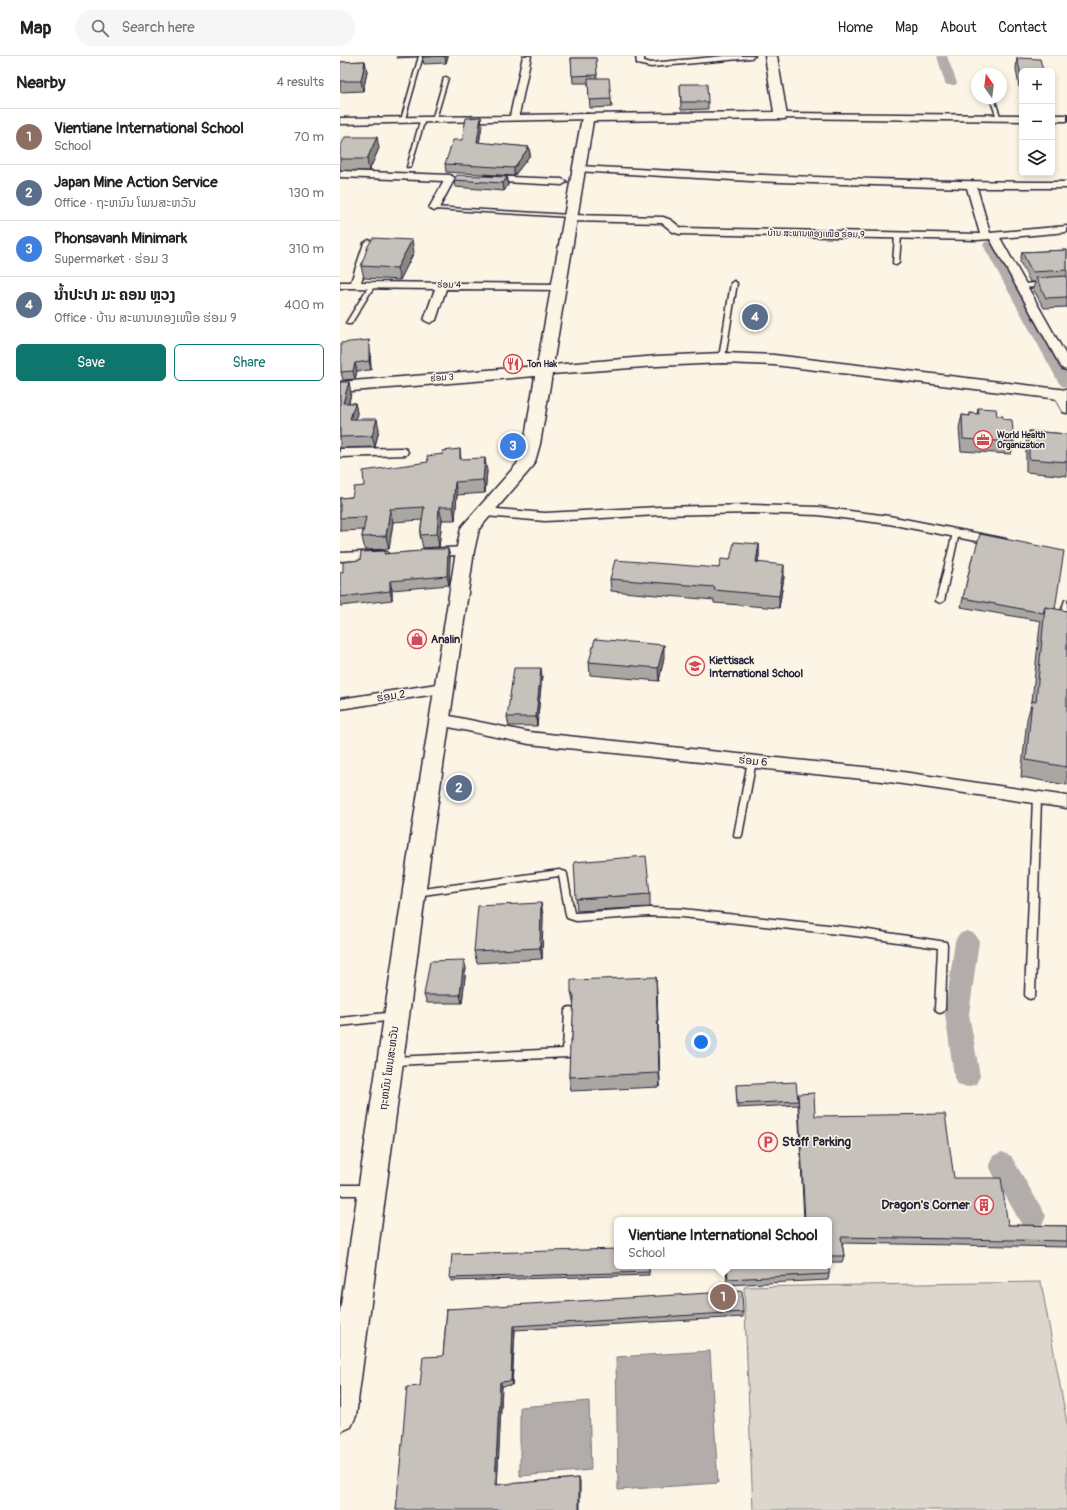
<!DOCTYPE html>
<meta charset="utf-8">
<style>
:root{--surface:#fff;--page:#f6f6f6;--text:#222;--muted:#767676;--line:#e0e0e0;--accent:#0f766e}
body{margin:0;font-family:Pangolin,"Noto Sans Lao",sans-serif;background:var(--page);color:var(--text)}
.controls{position:absolute;right:12px;top:12px;display:grid;overflow:hidden;border-radius:6px;box-shadow:0 2px 6px #0003}
.controls button{width:36px;height:36px;display:grid;place-items:center;padding:0;border:0;border-bottom:1px solid var(--line);background:var(--surface);color:var(--text);font:20px sans-serif}
.compass{position:absolute;left:631px;top:12px;width:36px;height:36px;border-radius:50%;background:var(--surface);box-shadow:0 2px 6px #0003;rotate:346deg}
.you{position:absolute;left:361px;top:986px;width:14px;height:14px;margin:-10px;border:3px solid #fff;border-radius:50%;background:#1a73e8;box-shadow:0 0 0 6px #1a73e833}
.badge{display:grid;place-items:center;width:26px;height:26px;border-radius:50%;background:var(--accent);color:#fff;font-size:13px;font-weight:700}
.pin{position:absolute;translate:-50% -50%;border:2px solid #fff;box-shadow:0 1px 4px #0006}
.popup{position:absolute;left:274px;top:1161px;width:218px;height:52px;box-sizing:border-box;display:grid;place-content:center;border-radius:6px;background:var(--surface);filter:drop-shadow(0 1px 3px #0005);font-size:13px;white-space:nowrap;color:var(--muted)}
.popup b{font-size:15px;color:var(--text)}
.popup::after{content:'';position:absolute;left:50%;top:100%;margin-left:-8px;border:8px solid transparent;border-top-color:var(--surface)}
.list{margin:0;padding:0;list-style:none}
h2{display:flex;justify-content:space-between;align-items:center;height:52px;margin:0;padding:0 16px;font-size:17px}
h2 small{font-size:13px;font-weight:400;color:var(--muted)}
.list li{display:grid;grid-template-columns:26px 1fr auto;gap:12px;align-items:center;box-sizing:border-box;height:56px;padding:0 16px;border-top:1px solid var(--line)}
.list b{display:block;font-size:15px;white-space:nowrap}
.list p{margin:0;font-size:13px;white-space:nowrap;color:var(--muted)}
.list em{font-size:13px;font-style:normal;color:var(--muted)}
.actions{display:flex;gap:8px;padding:12px 16px}
.actions a{flex:1;padding:9px 0;border:1px solid var(--accent);border-radius:6px;text-align:center;font-size:14px;color:var(--accent)}
.actions .main{background:var(--accent);color:#fff}
.icon{flex:none;width:22px;height:22px;fill:none;stroke:currentColor;stroke-width:2;stroke-linecap:round;stroke-linejoin:round}
.map{position:relative;flex:none;width:727px;height:1454px;overflow:hidden}
header{display:flex;align-items:center;gap:24px;box-sizing:border-box;height:56px;padding:0 20px;background:var(--surface);border-bottom:1px solid var(--line)}
header strong{font-size:19px}
nav{display:flex;gap:22px;margin-inline-start:auto;font-size:14px}
.search{width:280px;height:36px;background:var(--page);display:flex;align-items:center;gap:10px;box-sizing:border-box;padding:0 14px;border-radius:22px;color:var(--muted);font-size:15px}
main{display:flex}
aside{flex:1;background:var(--surface)}
.map>svg:first-child{display:block}
.green{fill:#dcd6cc;stroke:#7f7c84}
.water{fill:#b2adab;stroke:#78757e}
.lines{fill:none;stroke-linecap:round;stroke-linejoin:round}
.canal{fill:#b2adab;fill-rule:evenodd}
.lane-casing{stroke:#22223b;stroke-width:3}
.street-casing{stroke:#22223b;stroke-width:3}
.secondary-casing{stroke:#22223b;stroke-width:3}
.lane{fill:#fcf5e5;fill-rule:evenodd}
.street{fill:#fcf5e5;fill-rule:evenodd}
.secondary{fill:#fcf5e5;fill-rule:evenodd}
.wall{fill:#aaa6a1;stroke:#22223b}
.shaded-wall{fill:#8b8783;stroke:#22223b}
.building{fill:#c6c1bb;stroke:#22223b}
.labels{text-anchor:middle;dominant-baseline:central;stroke-width:3;stroke-linejoin:round;paint-order:stroke}
.far-street-label{font-size:9px;fill:#22223b;stroke:#fcf5e5}
.far-poi-label{font-size:9px;font-weight:bold;fill:#22223b;stroke:#fcf5e5;text-anchor:start}
.poi-label{font-size:11px;font-weight:bold;fill:#22223b;stroke:#fcf5e5;text-anchor:start}
.street-label{font-size:11px;fill:#22223b;stroke:#fcf5e5}
.near-poi-label{font-size:13px;font-weight:bold;fill:#22223b;stroke:#fcf5e5;text-anchor:start}
</style>
<header>
<strong>Map</strong>
<div class="search"><svg class="icon" aria-label="search" viewBox="0 0 24 24"><circle cx="10" cy="10" r="6"/><path d="M15 15l6 6"/></svg>Search here</div>
<nav><a>Home</a><a>Map</a><a>About</a><a>Contact</a></nav>
</header>
<main>
<aside>
<h2>Nearby<small>4 results</small></h2>
<ul class="list">
<li><span class="badge" style="background:#8d6e63">1</span><div><b>Vientiane International School</b><p>School</p></div><em>70 m</em></li>
<li><span class="badge" style="background:#5c6f8a">2</span><div><b>Japan Mine Action Service</b><p>Office · ຖະຫນົນ ໂພນສະຫວັນ</p></div><em>130 m</em></li>
<li><span class="badge" style="background:#3f7fe0">3</span><div><b>Phonsavanh Minimark</b><p>Supermarket · ຮ່ອມ 3</p></div><em>310 m</em></li>
<li><span class="badge" style="background:#5c6f8a">4</span><div><b>ນ້ຳປະປາ ມະ ຄອນ ຫຼວງ</b><p>Office · ບ້ານ ສະພານທອງເໜືອ ຮ່ອມ 9</p></div><em>400 m</em></li>
</ul>
<div class="actions"><a class="main">Save</a><a>Share</a></div>
</aside>
<div class="map">
<svg width="727" height="1454" viewBox="0 0 727 1454">
<rect width="100%" height="100%" fill="#fcf5e5"/>
<filter id="ink" filterUnits="userSpaceOnUse"><feTurbulence type="fractalNoise" baseFrequency=".025" numOctaves="2"/><feDisplacementMap in="SourceGraphic" scale="8" xChannelSelector="R" yChannelSelector="G"/><feConvolveMatrix kernelMatrix="1 2 1 2 8 2 1 2 1" color-interpolation-filters="sRGB"/></filter>
<g filter="url(#ink)">
<polygon class="green" points="701,1226 727,1367 727,1454 413,1454 404,1231"/>
<g class="water">
<polygon points="370,1295 378,1427 278,1434 276,1301"/>
<polygon points="249,1345 251,1414 180,1420 180,1351"/>
</g>
<g class="lines">
<g class="canal">
<polygon points="597,0 607,0 617,27 615,29 607,29 605,27"/>
<polygon points="650,185 655,186 657,189 727,313 727,332 722,330 719,327 643,189 645,186"/>
<polygon points="627,875 635,878 639,885 629,958 640,1020 636,1028 627,1031 618,1028 614,1020 605,958 615,885 619,878"/>
<polygon points="662,1096 671,1100 706,1160 702,1169 692,1173 682,1169 653,1118 649,1109 653,1100"/>
</g>
<g class="lane-casing">
<g id="lane">
<polygon points="79,0 83,0 65,63 61,64"/>
<polygon points="106,21 108,22 96,63 92,64 104,22"/>
<polygon points="650,42 654,42 661,63 657,62"/>
<polygon points="81,62 85,63 71,110 67,111"/>
<polygon points="92,151 230,159 232,160 230,161 94,153 92,152"/>
<polygon points="558,177 561,179 559,207 556,209 553,207 555,179"/>
<polygon points="394,225 397,227 385,302 382,304 379,302 391,227"/>
<polygon points="727,225 727,229 682,232 679,230 682,228"/>
<polygon points="30,228 35,229 11,268 7,268 6,267"/>
<polygon points="616,475 619,477 604,545 600,547 596,545 613,477"/>
<polygon points="725,544 727,544 727,559 725,567 722,567 718,565"/>
<polygon points="412,702 416,705 402,779 401,781 395,781 394,779 408,705"/>
<polygon points="697,739 700,740 701,742 695,939 693,942 690,943 687,942 685,939 693,742 694,740"/>
<polygon points="219,814 226,816 227,818 234,857 236,857 309,852 342,853 516,872 606,886 607,889 605,953 603,956 600,957 597,956 595,953 598,892 516,880 342,861 309,860 236,865 227,862 226,859 219,820 76,840 73,839 72,837 73,835 76,834"/>
<polygon points="230,951 233,952 235,955 233,997 231,1000 228,1001 54,1009 51,1008 49,1005 51,1002 54,1001 223,993 225,955 227,952"/>
<polygon points="55,956 58,957 60,960 58,963 55,964 0,970 0,962"/>
<polygon points="0,1129 29,1129 33,1131 34,1134 33,1137 29,1139 0,1139"/>
</g>
</g>
<g class="street-casing">
<g id="street">
<polygon points="183,0 191,0 179,59 248,58 252,61 251,63 0,68 0,62 170,60"/>
<polygon points="296,0 304,0 304,5 311,7 384,0 415,0 411,2 311,11 297,8"/>
<polygon points="441,57 682,59 682,65 438,62 437,60 438,58"/>
<rect x="712" y="59" width="15" height="6"/>
<path d="M239,110C402,119 564,126 727,126V132H637L650,177L727,170V176L660,182L727,301V314L723,313L721,311L650,183L637,184L339,178L333,176L322,167L230,165L225,162L230,159L323,161L331,164L341,172L640,178L627,132L410,125L236,115L234,113Z"/>
<polygon points="0,115 110,119 115,122 99,152 94,155 89,152 104,125 0,121"/>
<polygon points="145,120 222,123 227,126 222,129 142,125 140,123 142,121"/>
<polygon points="29,184 34,187 21,226 218,228 223,231 218,234 106,233 96,264 90,267 84,264 95,233 0,232 0,226 11,226 24,187"/>
<polygon points="719,334 723,335 727,342 727,357 723,356 713,338 715,335"/>
<polygon points="62,392 66,393 68,396 66,399 0,401 0,393"/>
<polygon points="412,449 478,451 549,460 661,482 666,483 668,486 666,489 661,490 549,468 478,459 412,457 319,459 205,465 145,460 140,459 138,456 140,453 145,452 205,457 319,451"/>
<polygon points="125,491 130,492 132,495 130,498 87,501 82,500 80,497 82,494 87,493"/>
<polygon points="42,495 47,496 49,499 47,502 0,505 0,497"/>
<polygon points="103,627 108,628 110,632 108,636 0,653 0,643"/>
<polygon points="100,658 189,676 542,713 727,740 727,752 542,725 189,688 95,668 92,664 95,660"/>
</g>
</g>
<g class="secondary-casing">
<polygon id="secondary" points="425,0 437,0 447,60 445,63 253,65 213,309 317,300 382,297 434,299 727,334 727,344 434,309 382,307 317,310 212,318 200,388 194,409 139,473 134,495 92,787 16,1360 11,1371 0,1376 0,1255 70,787 116,495 121,472 124,468 177,408 184,388 195,320 0,336 0,326 197,310 242,61 244,58 434,56"/>
</g>
<use href="#lane" class="lane"/>
<use href="#street" class="street"/>
<use href="#secondary" class="secondary"/>
</g>
<g class="wall">
<polygon points="57,0 78,0 77,1 57,2"/>
<polygon points="108,0 106,7 84,8 82,1"/>
<polygon points="231,2 256,2 257,22 271,43 272,51 250,52 248,27 233,27"/>
<polygon points="677,2 682,15 682,31 679,31 676,13"/>
<polygon points="25,5 27,16 23,35 0,36 0,6"/>
<polygon points="340,28 368,46 368,53 341,54"/>
<polygon points="142,69 139,87 189,91 190,99 174,120 106,116 105,108 122,84"/>
<polygon points="0,91 39,92 29,115 0,114"/>
<polygon points="167,121 168,129 164,135 115,131 114,124"/>
<polygon points="727,194 727,251 704,252 693,233 695,226 690,226 680,206 682,196"/>
<polygon points="74,196 60,224 24,222 21,210"/>
<polygon points="29,284 30,293 31,314 17,315 15,323 3,324 1,316"/>
<polygon points="0,326 11,337 9,347 15,347 17,357 16,363 39,373 35,391 0,392"/>
<polygon points="638,352 663,363 674,386 671,398 621,395 619,372 622,359 630,360 630,357 637,358"/>
<polygon points="689,375 727,378 727,420 686,416 686,387"/>
<polygon points="120,393 121,403 147,415 145,437 117,439 115,464 102,464 99,491 83,492 80,479 82,464 53,466 49,493 25,494 22,481 23,474 0,475 0,442 12,441 24,430 88,406 103,398"/>
<polygon points="419,488 419,500 418,506 444,521 439,552 374,547 374,544 271,535 270,523 379,512 390,504"/>
<polygon points="108,493 110,501 109,529 52,534 52,544 0,550 0,516 3,516 20,504 45,498"/>
<polygon points="633,498 715,553 727,555 727,729 681,721 687,663 692,645 700,569 701,565 621,551"/>
<polygon points="324,601 319,625 250,619 249,606"/>
<polygon points="202,620 197,670 169,670 167,661"/>
<polygon points="310,838 310,851 237,855 236,843"/>
<polygon points="201,847 203,859 202,903 137,907 134,895"/>
<polygon points="126,912 122,947 87,947 84,939"/>
<polygon points="231,935 317,936 320,1031 231,1035 229,1021 232,982 234,951"/>
<polygon points="396,1029 458,1043 458,1038 475,1060 614,1122 668,1169 727,1170 727,1191 502,1187 504,1200 502,1206 489,1206 489,1164 464,1164 458,1048 458,1049 397,1052"/>
<polygon points="277,1210 309,1210 309,1219 111,1225 110,1222"/>
<polygon points="386,1210 489,1210 489,1218 488,1224 387,1229"/>
<polygon points="107,1253 403,1256 403,1261 175,1274 172,1329 162,1330 157,1429 239,1422 240,1426 56,1454 80,1330 103,1300"/>
</g>
<g class="shaded-wall">
<polygon points="105,0 108,0 106,7"/>
<polygon points="25,5 27,16 23,35 21,25"/>
<polygon points="141,61 142,69 138,94 137,86"/>
<polygon points="37,81 39,92 29,115 27,103"/>
<polygon points="189,91 190,99 174,120 174,112"/>
<polygon points="167,121 168,129 164,135 163,127"/>
<polygon points="72,184 74,196 60,224 57,212"/>
<polygon points="29,284 30,293 31,314 29,305"/>
<polygon points="15,307 17,315 15,323 13,315"/>
<polygon points="9,326 11,337 6,357 3,347"/>
<polygon points="15,347 17,357 13,374 10,363"/>
<polygon points="37,363 39,373 35,391 32,380"/>
<polygon points="145,402 147,415 145,437 143,424"/>
<polygon points="115,426 117,439 115,464 113,451"/>
<polygon points="99,451 102,464 99,491 97,478"/>
<polygon points="50,453 53,466 49,493 46,480"/>
<polygon points="419,488 419,500 415,519 416,506"/>
<polygon points="108,493 110,501 109,529 107,520"/>
<polygon points="444,509 444,521 439,552 439,540"/>
<polygon points="50,525 52,534 52,544 50,535"/>
<polygon points="324,589 324,601 319,625 318,612"/>
<polygon points="201,612 202,620 197,670 196,661"/>
<polygon points="201,847 203,859 202,903 200,892"/>
<polygon points="124,904 126,912 122,947 120,939"/>
<polygon points="316,921 317,936 320,1031 319,1017"/>
<polygon points="173,1270 175,1274 172,1329 171,1325"/>
<polygon points="160,1326 162,1330 157,1433 155,1429"/>
<polygon points="239,1422 240,1426 240,1454 239,1454"/>
</g>
<g class="building">
<polygon points="83,0 105,0 82,1"/>
<polygon points="231,2 256,2 257,19 232,20"/>
<polygon points="677,2 700,3 703,15 682,15 682,20 681,20"/>
<polygon points="25,5 21,25 0,25 0,6"/>
<polygon points="248,22 269,22 271,43 249,44"/>
<polygon points="340,28 367,28 368,46 341,46"/>
<polygon points="141,61 137,86 189,91 174,112 105,108 113,84 122,84 126,62"/>
<polygon points="5,81 37,81 27,103 0,103 0,91"/>
<polygon points="117,119 167,121 163,127 114,124"/>
<polygon points="33,182 72,184 57,212 21,210 28,190"/>
<polygon points="727,194 727,214 692,216 682,196"/>
<polygon points="727,220 727,241 706,242 696,222"/>
<polygon points="29,284 29,305 15,307 13,315 1,316 1,287"/>
<polygon points="0,326 9,326 3,347 15,347 10,363 37,363 32,380 0,381"/>
<polygon points="638,352 656,353 657,360 663,360 663,363 672,364 674,386 623,383 622,359 630,360 630,357 639,358"/>
<polygon points="689,375 727,378 727,406 689,403"/>
<polygon points="120,393 120,403 145,402 143,424 115,426 113,451 99,451 97,478 80,479 84,451 50,453 46,480 22,481 26,461 0,462 0,442 12,441 14,431 24,430 23,415 88,406 87,400 103,398 102,395"/>
<polygon points="640,478 724,495 715,553 705,551 703,557 623,542 633,498 634,499"/>
<polygon points="394,486 419,488 416,506 444,509 439,540 374,534 375,531 270,523 275,504 379,512 381,503 390,504"/>
<polygon points="80,493 108,493 107,520 50,525 50,535 0,541 0,516 3,516 3,506 20,504 21,496 45,495 44,498 80,495"/>
<polygon points="705,551 727,555 727,711 686,704 692,645 696,646"/>
<polygon points="255,583 324,589 318,612 249,606"/>
<polygon points="174,612 201,612 196,661 167,661"/>
<polygon points="306,800 310,838 236,843 234,806"/>
<polygon points="201,847 200,892 134,895 138,850"/>
<polygon points="124,904 120,939 84,939 90,905"/>
<polygon points="316,921 319,1017 229,1021 230,986 232,982 234,940 231,935 231,924"/>
<polygon points="456,1026 458,1045 397,1048 396,1029"/>
<polygon points="474,1037 475,1060 605,1058 614,1122 661,1122 668,1169 727,1170 727,1185 501,1181 504,1200 489,1200 489,1164 465,1164 458,1038"/>
<polygon points="277,1193 277,1210 309,1210 309,1216 110,1222 112,1198"/>
<polygon points="387,1210 489,1210 489,1218 388,1223"/>
<polygon points="402,1235 403,1256 173,1270 171,1325 160,1326 155,1429 239,1422 239,1454 56,1454 67,1331 80,1330 83,1301 103,1300 107,1253"/>
</g>
</g>
<defs>
<g id="restaurant-ring" transform="scale(1)"><circle r="9.5" fill="#fcf5e5" stroke="#d1495b" stroke-width="1.5"/><path d="M-5-6h1v4h1v-4h1v4h1v-4h1v5L-1.5 .5V6h-2V.5L-5-1ZM5-6V6H3V1.5H1.5Q1.5-4 5-6Z" fill="#d1495b"/></g>
<g id="office-ring" transform="scale(1)"><circle r="9.5" fill="#fcf5e5" stroke="#d1495b" stroke-width="1.5"/><path d="M-6-3h4V-5.5h4V-3h4V5H-6ZM-1-4.5V-3h2v-1.5ZM-6 0V1H6V0Z" fill="#d1495b"/></g>
<g id="shop-ring" transform="scale(1)"><circle r="9.5" fill="#fcf5e5" stroke="#d1495b" stroke-width="1.5"/><path d="M-5-2.5h2.3a2.7 3.5 0 0 1 5.4 0H5L5.5 6h-11ZM-1.5-2.5h3a1.5 2.3 0 0 0-3 0Z" fill="#d1495b"/></g>
<g id="school-ring" transform="scale(1)"><circle r="9.5" fill="#fcf5e5" stroke="#d1495b" stroke-width="1.5"/><path d="M0-5L7-2L0 1L-7-2ZM-4 1L0 2.5L4 1V4Q0 6-4 4Z" fill="#d1495b"/></g>
<g id="parking-ring" transform="scale(1)"><circle r="9.5" fill="#fcf5e5" stroke="#d1495b" stroke-width="1.5"/><path d="M-3.5-5.5H1a3.5 3.5 0 0 1 0 7H-1V5.5H-3.5ZM-1-3.4V-.6H.8a1.4 1.4 0 0 0 0-2.8Z" fill="#d1495b"/></g>
<g id="building-ring" transform="scale(1)"><circle r="9.5" fill="#fcf5e5" stroke="#d1495b" stroke-width="1.5"/><path d="M-4-6H4V6H1V3H-1V6H-4ZM-2.5-4.3h1.7v1.8h-1.7ZM.8-4.3h1.7v1.8H.8ZM-2.5-1h1.7V.8h-1.7ZM.8-1h1.7V.8H.8Z" fill="#d1495b"/></g>
</defs>
<g fill-rule="evenodd">
<use href="#restaurant-ring" x="173" y="308"/>
<use href="#office-ring" x="643" y="384"/>
<use href="#shop-ring" x="77" y="583"/>
<use href="#school-ring" x="355" y="610"/>
<use href="#parking-ring" x="428" y="1086"/>
<use href="#building-ring" x="644" y="1149"/>
</g>
<g class="labels">
<g class="far-street-label">
<text transform="translate(476 178) rotate(1)">ບ້ານ ສະພານທອງເໜືອ ຮ່ອມ 9</text>
<text transform="translate(109 229) rotate(1)">ຮ່ອມ 4</text>
<text transform="translate(102 322) rotate(-5)">ຮ່ອມ 3</text>
</g>
<g class="far-poi-label">
<text x="187" y="308">Ton Hak</text>
<text x="657" y="379">World Health<tspan x="657" dy="10">Organization</tspan></text>
</g>
<g class="poi-label">
<text x="91" y="583">Analin</text>
<text x="369" y="604">Kiettisack<tspan x="369" dy="13">International School</tspan></text>
</g>
<g class="street-label">
<text transform="translate(51 640) rotate(-9)">ຮ່ອມ 2</text>
<text transform="translate(413 705) rotate(6)">ຮ່ອມ 6</text>
<text transform="translate(49 1012) rotate(-82)">ຖະຫນົນ ໂພນສະຫວັນ</text>
</g>
<g class="near-poi-label">
<text x="442" y="1086">Staff Parking</text>
<text x="630" y="1149" text-anchor="end">Dragon's Corner</text>
</g>
</g>
</svg>
<div class="controls">
<button>+</button>
<button>−</button>
<button><svg class="icon" aria-label="layers" viewBox="0 0 24 24"><path d="M12 4l9 5-9 5-9-5zM3 14l9 5 9-5"/></svg></button>
</div>
<svg class="compass" viewBox="-18 -18 36 36"><path d="M0-13l5 13h-10z" fill="#e53935"/><path d="M0 13l5-13h-10z" fill="#767676"/></svg>
<div class="you"></div>
<div class="pin badge" style="left:383px;top:1241px;background:#8d6e63">1</div>
<div class="popup"><b>Vientiane International School</b>School</div>
<div class="pin badge" style="left:119px;top:732px;background:#5c6f8a">2</div>
<div class="pin badge" style="left:173px;top:390px;background:#3f7fe0">3</div>
<div class="pin badge" style="left:415px;top:261px;background:#5c6f8a">4</div>
</div>
</main>
